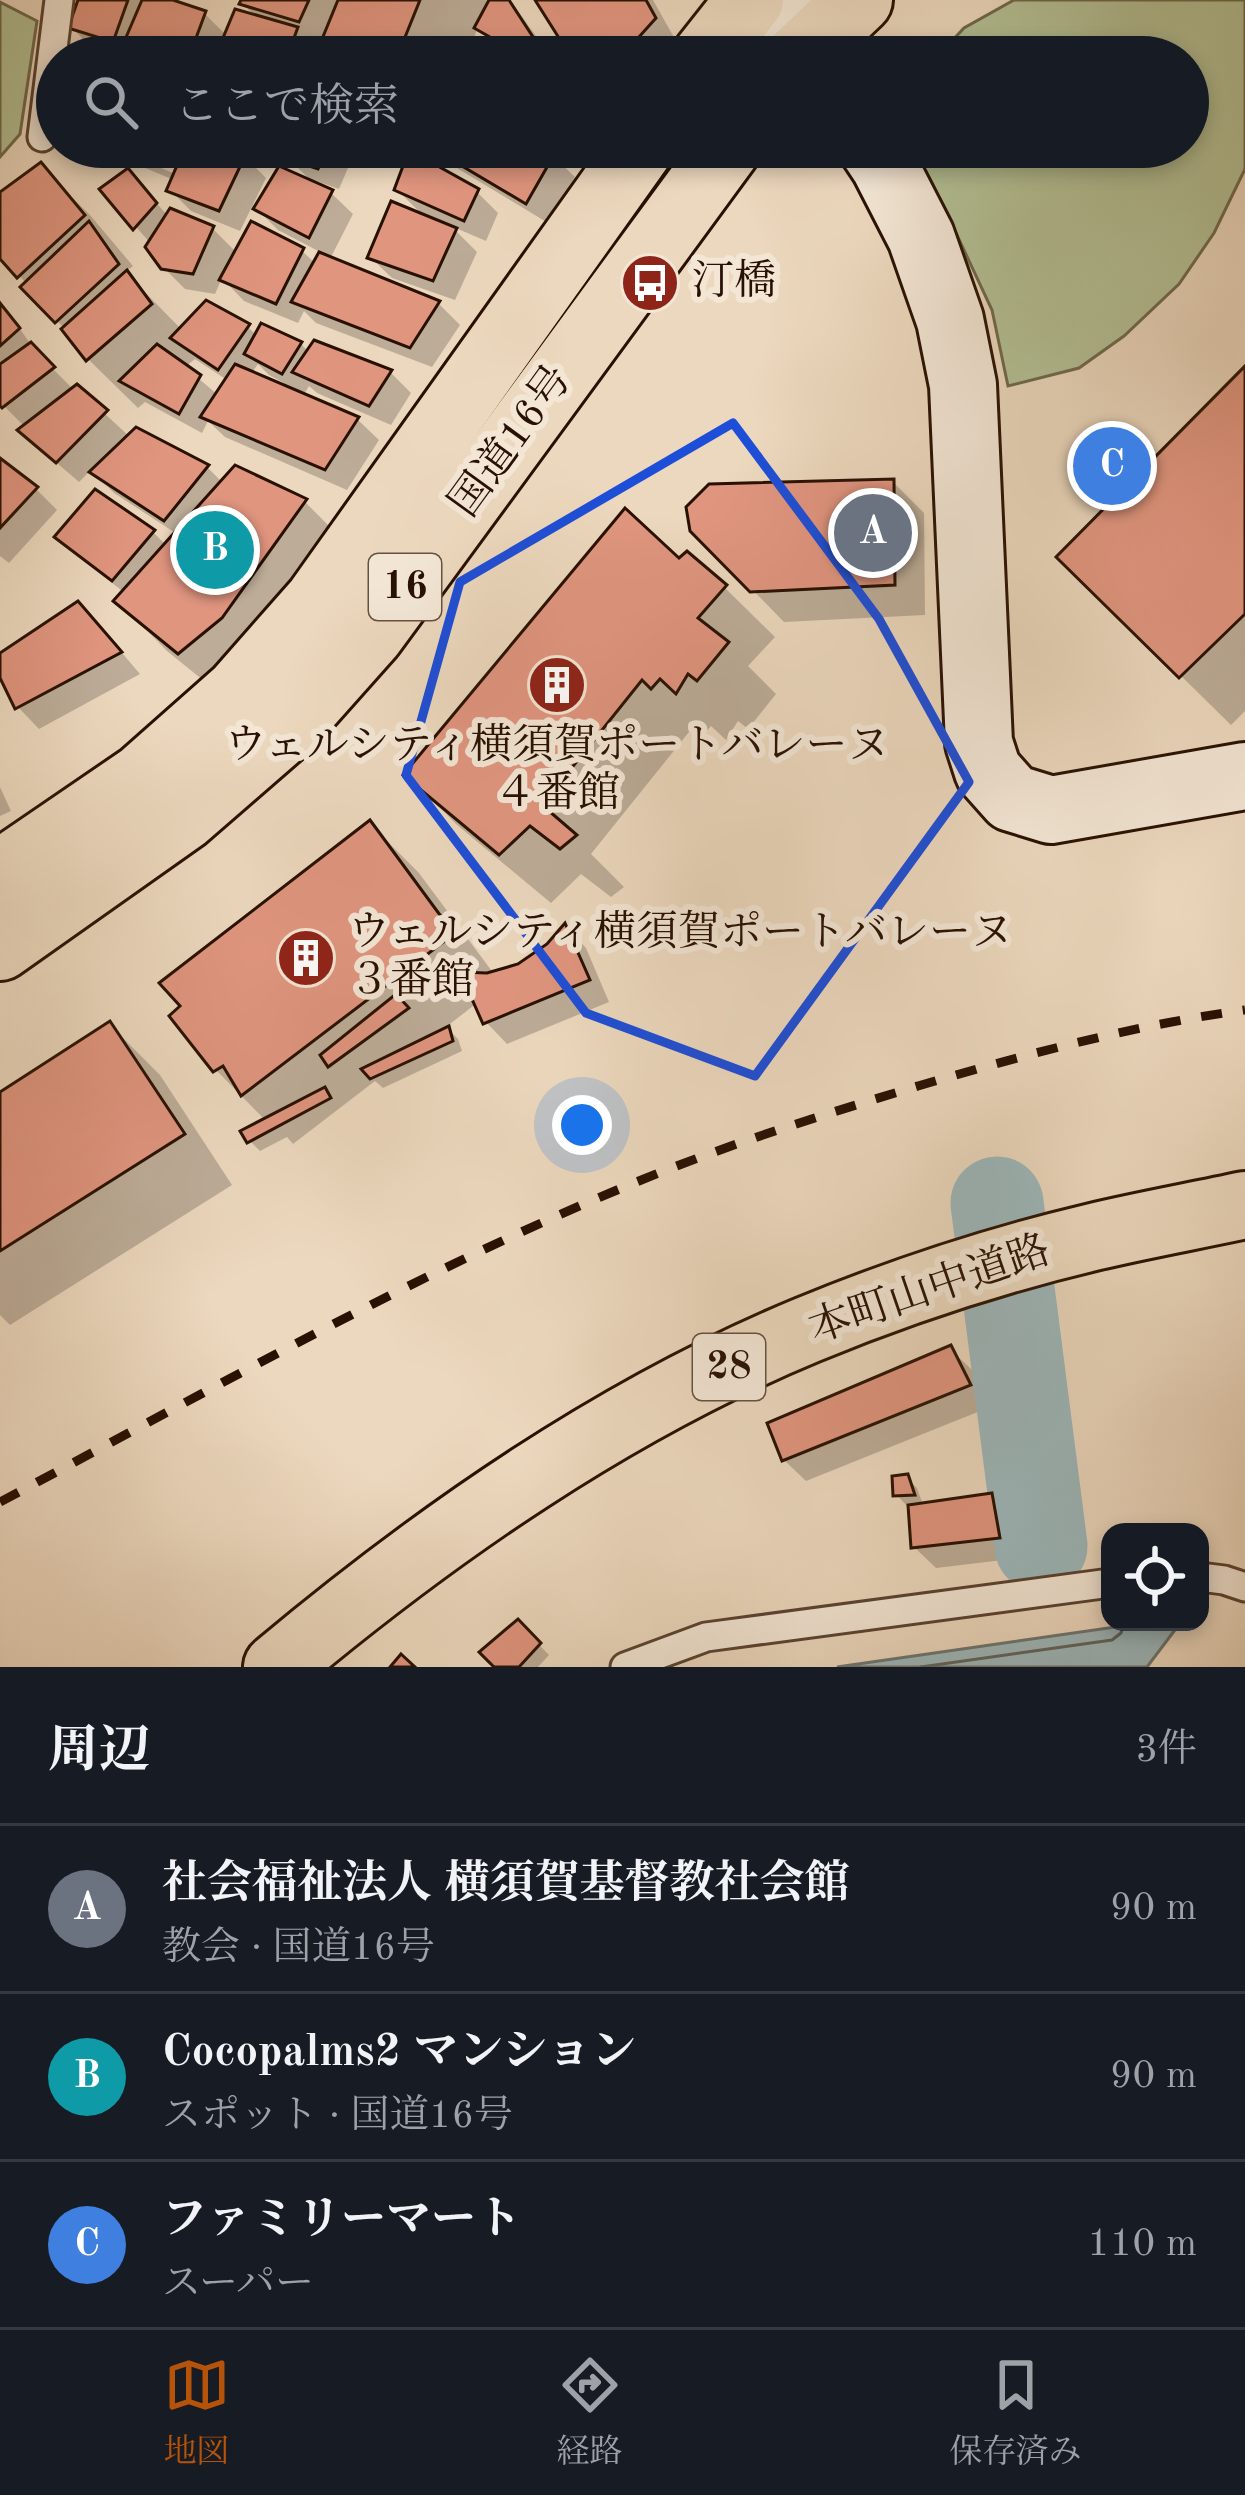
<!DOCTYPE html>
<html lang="ja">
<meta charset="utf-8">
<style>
:root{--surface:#171b24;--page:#20242c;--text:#f1f3f6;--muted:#9ea1a6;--line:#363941;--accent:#b45309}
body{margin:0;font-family:"Old Standard TT","Noto Serif JP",serif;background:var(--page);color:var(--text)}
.controls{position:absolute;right:36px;bottom:36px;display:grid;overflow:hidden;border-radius:24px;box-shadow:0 6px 18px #0003}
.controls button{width:108px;height:108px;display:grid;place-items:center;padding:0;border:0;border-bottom:3px solid var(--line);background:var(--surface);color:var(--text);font:60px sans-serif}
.you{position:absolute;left:582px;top:1125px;width:42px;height:42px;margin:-30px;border:9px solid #fff;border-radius:50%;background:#1a73e8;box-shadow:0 0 0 18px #1a73e833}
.badge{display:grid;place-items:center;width:78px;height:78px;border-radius:50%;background:var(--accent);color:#fff;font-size:39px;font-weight:700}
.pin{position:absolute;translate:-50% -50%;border:6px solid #fff;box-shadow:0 3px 12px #0006}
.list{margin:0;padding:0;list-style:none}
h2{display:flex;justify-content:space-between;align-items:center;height:156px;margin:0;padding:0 48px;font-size:51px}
h2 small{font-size:39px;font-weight:400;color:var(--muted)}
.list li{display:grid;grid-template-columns:78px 1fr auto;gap:36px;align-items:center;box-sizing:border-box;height:168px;padding:0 48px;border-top:3px solid var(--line)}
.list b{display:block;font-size:45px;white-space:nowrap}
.list p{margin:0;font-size:39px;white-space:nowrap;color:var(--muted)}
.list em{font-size:39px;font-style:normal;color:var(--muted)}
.icon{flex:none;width:66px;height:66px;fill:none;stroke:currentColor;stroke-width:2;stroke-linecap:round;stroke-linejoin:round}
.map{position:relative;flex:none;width:1245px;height:1667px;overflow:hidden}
.search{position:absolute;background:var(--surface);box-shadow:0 6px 18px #0003;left:36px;right:36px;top:36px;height:132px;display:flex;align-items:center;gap:30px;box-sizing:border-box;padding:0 42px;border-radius:66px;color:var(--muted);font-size:45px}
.sheet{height:660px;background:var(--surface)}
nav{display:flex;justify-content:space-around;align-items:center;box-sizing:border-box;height:168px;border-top:3px solid var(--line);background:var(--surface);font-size:33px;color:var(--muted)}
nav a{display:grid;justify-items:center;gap:6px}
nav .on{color:var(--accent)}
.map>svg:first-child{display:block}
.green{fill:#b3c095;stroke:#6e684c;stroke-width:3}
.water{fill:#9db8bc;stroke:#6e7572;stroke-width:3}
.shadow{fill:#0003;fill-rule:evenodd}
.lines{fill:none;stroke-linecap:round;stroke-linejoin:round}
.shore{stroke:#62645f;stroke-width:3}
.river{stroke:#9db8bc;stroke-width:93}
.building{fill:#e0957f;stroke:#281002;stroke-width:3}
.lane-casing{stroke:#594231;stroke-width:33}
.secondary-casing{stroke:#281002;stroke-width:72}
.highway-casing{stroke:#281002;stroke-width:72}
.lane{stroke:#f3e6d5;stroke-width:27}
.secondary{stroke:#f3e6d5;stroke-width:66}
.highway{stroke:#ecd8be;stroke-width:66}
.rail{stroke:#281002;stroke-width:9;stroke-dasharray:21 21;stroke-linecap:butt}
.marked{fill:none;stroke:#1d4ed8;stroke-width:9;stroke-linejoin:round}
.labels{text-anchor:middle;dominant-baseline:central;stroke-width:12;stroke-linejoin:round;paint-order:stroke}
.shield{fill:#f3e6d5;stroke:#655041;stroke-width:3}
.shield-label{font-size:39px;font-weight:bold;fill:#281002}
.poi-label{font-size:42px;fill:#281002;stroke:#f3e6d5;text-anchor:start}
.street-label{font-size:42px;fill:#281002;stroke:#f3e6d5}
</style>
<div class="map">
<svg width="1245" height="1667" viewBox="0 0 1245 1667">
<rect width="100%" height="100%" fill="#ecd8be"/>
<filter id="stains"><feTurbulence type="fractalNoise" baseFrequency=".00167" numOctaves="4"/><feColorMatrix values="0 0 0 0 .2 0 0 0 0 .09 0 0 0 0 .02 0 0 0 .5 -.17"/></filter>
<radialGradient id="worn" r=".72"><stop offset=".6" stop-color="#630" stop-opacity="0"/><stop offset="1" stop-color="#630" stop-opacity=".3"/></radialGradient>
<g class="green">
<polygon points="1014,0 1245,0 1245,169 1214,233 1179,284 1124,336 1079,368 1008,386 992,310 942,203 906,147 1188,147 1188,57 937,57 964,28"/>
<polygon points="0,2 37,21 20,134 0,157"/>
</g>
<polygon class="water" points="1150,1622 1181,1622 1147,1667 837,1667"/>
<g class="shadow">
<polygon points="81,0 164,0 205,14 227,36 258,19 243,4 245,0 336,0 340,4 342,0 486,0 490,4 492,0 510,0 551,57 514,57 499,49 478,27 472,43 496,57 337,57 324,42 302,36 323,57 144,57 138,51 136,57 121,57 93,49 71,27"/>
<polygon points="534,0 653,0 676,41 661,57 575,57 545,11"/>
<path d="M83,147H277L271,162L237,149L266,178L240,231L191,211L170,190L174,180L138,165L124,151ZM137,151L175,167L173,173L137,158Z"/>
<polygon points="290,147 357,147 339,189 316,181 314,184 286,156"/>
<polygon points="366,147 537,147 553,156 575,177 548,223 432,153 428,164 477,192 498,213 486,241 451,226 477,252 455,300 392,278 370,257 426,218 397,190 406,167"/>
<polygon points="557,147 592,147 589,165"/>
<path d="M40,166L90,215L133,266L127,271L133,280L182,330L248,327L257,336L301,344L309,352L390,372L411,393L391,425L317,393L309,386L303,396L357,419L379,440L347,490L225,437L208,421L202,433L145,402L138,408L88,359L66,330L24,287L27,284L0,255V196ZM195,359L227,380L218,395L185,367ZM258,364L269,375L284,383L282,387L251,374Z"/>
<polygon points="128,171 168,216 213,229 237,253 302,251 316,264 322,253 278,230 257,209 331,193 353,214 330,259 439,304 460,325 432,367 316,323 304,311 298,323 244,301 222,278 215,294 185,289 163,267 151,244 103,189"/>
<polygon points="0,301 37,353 74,390 77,388 130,437 137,430 207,467 223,483 236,469 305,502 354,551 230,702 167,651 118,601 125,593 80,558 58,537 96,493 153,532 167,546 177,534 114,493 91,470 79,482 43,451 25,427 0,402"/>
<polygon points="1245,371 1245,711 1231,725 1060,557"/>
<polygon points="0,462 36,489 57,510 9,563 0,556"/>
<polygon points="893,482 924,513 925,615 784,622 693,529"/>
<polygon points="687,555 725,588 775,637 748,666 776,694 748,729 738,721 726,740 711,726 702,736 693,727 591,854 624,887 611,897 581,874 551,903 456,824 407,774"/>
<polygon points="99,626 140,674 39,729 18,707 0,672 0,657"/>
<polygon points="0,787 11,811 0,816"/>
<polygon points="370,824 419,873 494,974 519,966 549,946 566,927 586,948 609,1002 507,1044 486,1022 477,1003 446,1027 458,1039 462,1051 383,1088 375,1081 293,1144 287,1137 260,1151 250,1141 266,1121 216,1070"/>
<polygon points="110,1025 160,1075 232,1185 10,1325 0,1315 0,1095"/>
<polygon points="950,1349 972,1370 990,1407 806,1481 784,1460"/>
<polygon points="906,1477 917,1488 923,1505 991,1496 1013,1518 1020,1558 936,1568 914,1547 911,1505 906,1505 896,1494"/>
<polygon points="518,1623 549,1655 538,1667 498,1667"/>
</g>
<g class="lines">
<polyline class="shore" points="921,1667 1112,1640 1121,1633 1124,1622"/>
<polyline class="river" points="997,1203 1041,1546"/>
</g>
<g class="building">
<polygon points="78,0 128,0 113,42 68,28"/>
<polygon points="142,0 173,0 206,11 189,57 166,57 124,42"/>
<polygon points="241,0 309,0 299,22 239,4"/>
<polygon points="338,0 420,0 397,57 361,57 320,44"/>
<polygon points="489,0 509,0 546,57 525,57 474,28"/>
<polygon points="535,0 646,0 656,18 621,57 571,57"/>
<polygon points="235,9 298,27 287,57 215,57"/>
<polygon points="471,39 502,57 461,57"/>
<polygon points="121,147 169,147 160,164"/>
<polygon points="185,147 225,147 246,154 219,211 166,191"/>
<polygon points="287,147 327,147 318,169 282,157"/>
<polygon points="430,147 544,147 555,153 526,204"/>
<polygon points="409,150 479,189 464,221 394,190"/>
<polygon points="41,162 85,215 17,278 0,259 0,192"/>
<polygon points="279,166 333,190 309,238 253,209"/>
<polygon points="128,168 157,203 133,230 99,189"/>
<polygon points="391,201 457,228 433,281 367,258"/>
<polygon points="170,208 214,226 193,274 161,269 145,247"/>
<polygon points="89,221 119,264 55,323 20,287"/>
<polygon points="251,221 304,248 276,304 219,280"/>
<polygon points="319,252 440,301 410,348 291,302"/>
<polygon points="127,270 152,304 86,361 61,329"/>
<polygon points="206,300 250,324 218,370 170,338"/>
<polygon points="0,303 20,328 0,346"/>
<polygon points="261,323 302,342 282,374 244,354"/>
<polygon points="314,340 392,370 369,406 292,372"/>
<polygon points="31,342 55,367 2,408 0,406 0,364"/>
<polygon points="157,344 201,375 179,414 119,381"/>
<polygon points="235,364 359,417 325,470 200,417"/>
<polygon points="1245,366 1245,614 1179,678 1056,557"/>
<polygon points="77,384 108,410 56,463 17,430"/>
<polygon points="136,427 209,465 164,521 89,472"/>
<polygon points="0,458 38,487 0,528"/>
<polygon points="235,465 307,499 222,618 178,654 113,601"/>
<polygon points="894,479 895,585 750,592 690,531 686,507 709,484"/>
<polygon points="95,489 155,530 112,581 54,537"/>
<polygon points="625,508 679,558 687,551 727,585 698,618 729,642 697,681 688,674 676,694 660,679 651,689 642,680 542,805 577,835 560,849 530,826 499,855 403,775"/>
<polygon points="78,601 122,652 15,709 0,678 0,653"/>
<polygon points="370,820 454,934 241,1096 223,1066 213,1072 169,1016 180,1006 159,983"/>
<polygon points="565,923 590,980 483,1024 460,972 487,973 518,964 547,944"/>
<polygon points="396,994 409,1008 328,1067 320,1055"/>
<polygon points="110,1021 185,1134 0,1251 0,1092"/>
<polygon points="449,1026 453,1041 370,1079 361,1069"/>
<polygon points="325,1087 331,1098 247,1143 240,1131"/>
<polygon points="951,1345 971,1385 782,1461 767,1423"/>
<polygon points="908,1474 915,1495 893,1496 892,1476"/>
<polygon points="992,1493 1000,1538 911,1548 908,1505"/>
<polygon points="518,1619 541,1643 519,1667 494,1667 479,1652"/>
<polygon points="401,1654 415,1667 390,1667"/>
</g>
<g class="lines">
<g class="lane-casing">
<g id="lane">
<polyline points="42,137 59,0"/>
<polyline points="1200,1577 1224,1580 1245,1587"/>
<polyline points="625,1667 706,1637 1110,1583"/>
</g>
</g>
<g class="secondary-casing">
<g id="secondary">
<polyline points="782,0 813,57"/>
<polyline points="872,147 884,165 921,237 950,320 963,385 979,743 988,771 1012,798 1051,810 1245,776"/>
</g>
</g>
<g class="highway-casing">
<g id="highway">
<polyline points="705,57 750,0"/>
<polyline points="799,57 859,0"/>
<polyline points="0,874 142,777 238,692 318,601 641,147"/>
<polyline points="0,947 184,817 290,725 371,634 728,147"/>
<path d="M277,1667C437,1533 614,1410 807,1330C899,1292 996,1260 1093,1237C1143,1225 1194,1216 1245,1205"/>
</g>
</g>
<use href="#lane" class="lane"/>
<use href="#secondary" class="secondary"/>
<use href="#highway" class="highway"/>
<path class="rail" d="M0,1502C207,1392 417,1272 634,1183C726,1145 822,1115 918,1086C1024,1055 1134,1025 1245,1010"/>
</g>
<path class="marked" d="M733,423L879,619L969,782L755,1076L586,1013L406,775L460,582Z"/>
<defs>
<g id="bus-disc" transform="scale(3)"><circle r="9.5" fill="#8f2418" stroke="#f3e6d5"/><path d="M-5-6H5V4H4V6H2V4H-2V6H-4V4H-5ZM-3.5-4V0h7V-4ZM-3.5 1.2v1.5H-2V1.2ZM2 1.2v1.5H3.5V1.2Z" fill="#fff"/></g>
<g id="building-disc" transform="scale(3)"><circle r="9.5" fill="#8f2418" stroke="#f3e6d5"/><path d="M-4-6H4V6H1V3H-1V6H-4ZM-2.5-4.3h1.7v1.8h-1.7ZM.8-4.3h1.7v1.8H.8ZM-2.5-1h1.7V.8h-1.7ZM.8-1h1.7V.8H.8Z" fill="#fff"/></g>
</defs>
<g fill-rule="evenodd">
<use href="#bus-disc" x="650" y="283"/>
<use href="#building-disc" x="557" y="685"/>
<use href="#building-disc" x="306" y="958"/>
</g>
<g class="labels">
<g class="shield">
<rect x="369" y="554" width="72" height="66" rx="9"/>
<rect x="693" y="1334" width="72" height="66" rx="9"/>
</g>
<g class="shield-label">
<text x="405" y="587">16</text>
<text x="729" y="1367">28</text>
</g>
<g class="poi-label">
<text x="692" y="283">汀橋</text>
<text x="557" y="747" text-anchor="middle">ウェルシティ横須賀ポートバレーヌ<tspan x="557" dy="48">４番館</tspan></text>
<text x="348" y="934">ウェルシティ横須賀ポートバレーヌ<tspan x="348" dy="48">３番館</tspan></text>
</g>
<g class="street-label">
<text transform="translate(512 442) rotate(-54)">国道16号</text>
<text transform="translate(930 1291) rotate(-19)">本町山中道路</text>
</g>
</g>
<rect width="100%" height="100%" filter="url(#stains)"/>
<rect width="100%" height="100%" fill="url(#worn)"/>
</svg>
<div class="controls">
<button><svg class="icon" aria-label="locate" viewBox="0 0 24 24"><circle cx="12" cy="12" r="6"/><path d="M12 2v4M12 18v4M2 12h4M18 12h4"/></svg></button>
</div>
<div class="you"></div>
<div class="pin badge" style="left:873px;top:533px;background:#6b7280">A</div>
<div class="pin badge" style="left:215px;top:550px;background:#0f9aa8">B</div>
<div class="pin badge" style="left:1112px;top:466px;background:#3f7fe0">C</div>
<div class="search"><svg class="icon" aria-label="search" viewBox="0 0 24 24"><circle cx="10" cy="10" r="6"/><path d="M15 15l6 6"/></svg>ここで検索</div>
</div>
<section class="sheet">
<h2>周辺<small>3件</small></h2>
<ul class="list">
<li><span class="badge" style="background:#6b7280">A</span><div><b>社会福祉法人 横須賀基督教社会館</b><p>教会 · 国道16号</p></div><em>90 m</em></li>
<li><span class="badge" style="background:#0f9aa8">B</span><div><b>Cocopalms2 マンション</b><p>スポット · 国道16号</p></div><em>90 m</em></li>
<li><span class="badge" style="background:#3f7fe0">C</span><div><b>ファミリーマート</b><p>スーパー</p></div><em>110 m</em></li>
</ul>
</section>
<nav>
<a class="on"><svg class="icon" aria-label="map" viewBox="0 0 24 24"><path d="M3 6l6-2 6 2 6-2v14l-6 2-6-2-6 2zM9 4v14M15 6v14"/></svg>地図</a>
<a><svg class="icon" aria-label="directions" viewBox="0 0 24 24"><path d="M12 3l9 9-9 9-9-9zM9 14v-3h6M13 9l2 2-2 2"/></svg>経路</a>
<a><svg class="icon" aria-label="saved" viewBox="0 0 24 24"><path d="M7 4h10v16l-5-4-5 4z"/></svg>保存済み</a>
</nav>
